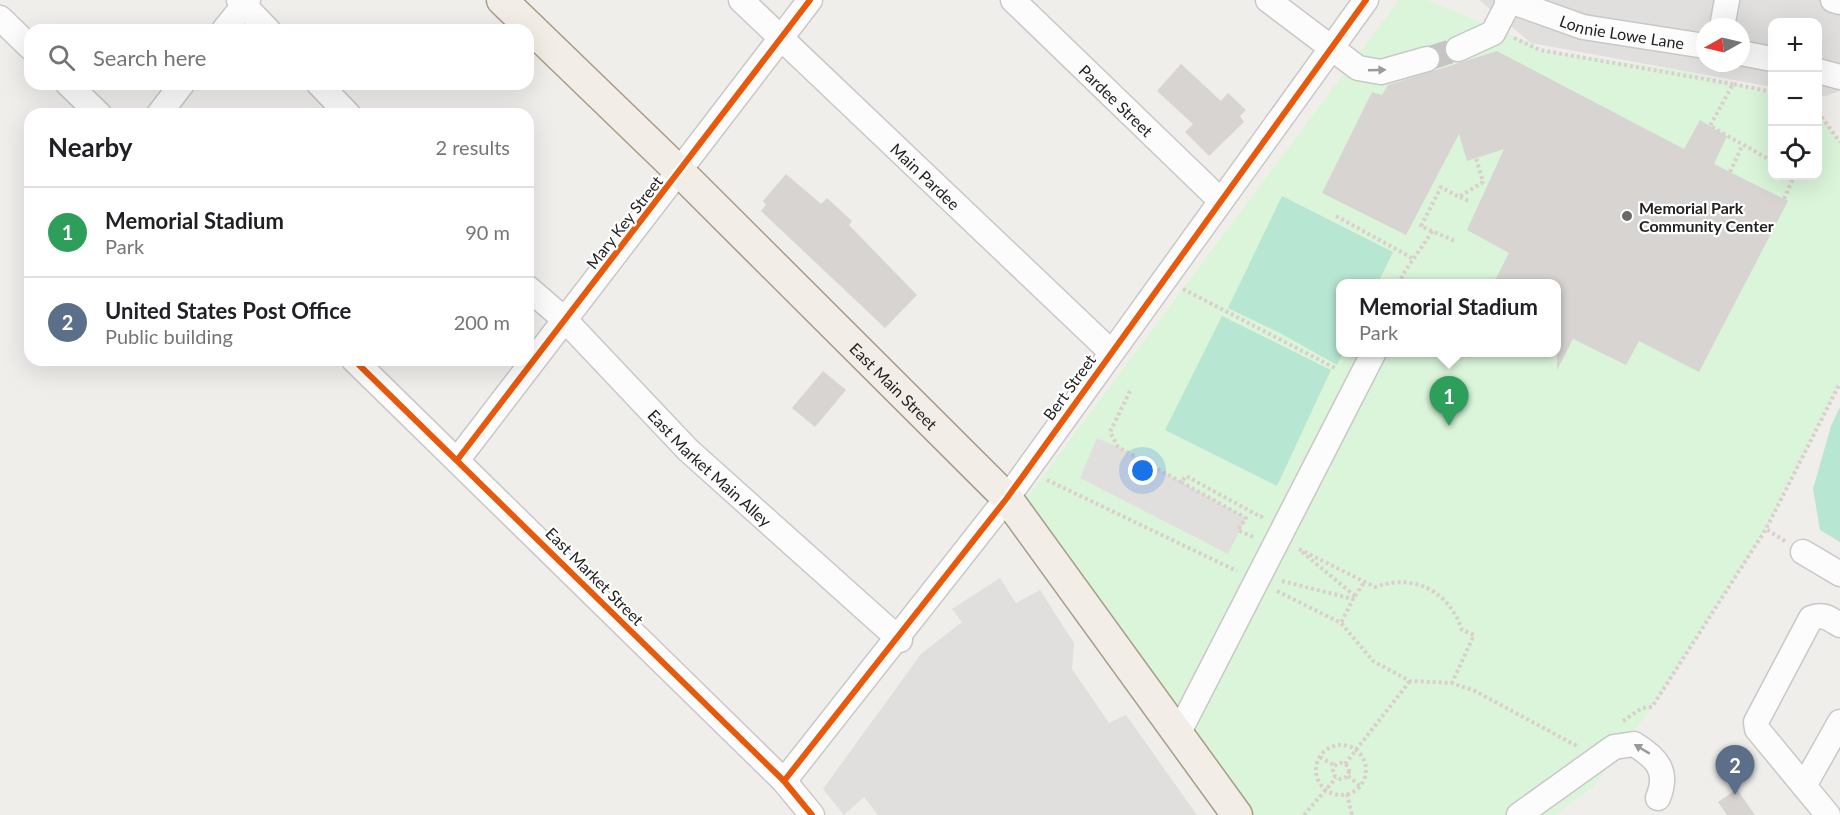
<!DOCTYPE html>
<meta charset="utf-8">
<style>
:root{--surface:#fff;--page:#f2f2f2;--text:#202124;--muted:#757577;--line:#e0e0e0;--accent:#6a6968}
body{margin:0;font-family:Lato,sans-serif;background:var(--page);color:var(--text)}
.controls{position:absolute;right:18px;top:18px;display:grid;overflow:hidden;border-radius:12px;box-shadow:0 6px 24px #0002}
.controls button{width:54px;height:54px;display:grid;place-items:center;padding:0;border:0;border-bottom:2px solid var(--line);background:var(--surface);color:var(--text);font:30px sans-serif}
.compass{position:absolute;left:1696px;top:18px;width:54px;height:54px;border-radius:50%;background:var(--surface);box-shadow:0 6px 24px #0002;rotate:262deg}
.you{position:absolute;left:1143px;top:471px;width:21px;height:21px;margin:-15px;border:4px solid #fff;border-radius:50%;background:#1a73e8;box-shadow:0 0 0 9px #1a73e833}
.badge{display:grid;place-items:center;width:39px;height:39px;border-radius:50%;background:var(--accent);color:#fff;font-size:20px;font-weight:700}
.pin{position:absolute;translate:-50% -50px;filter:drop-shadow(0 2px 3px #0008)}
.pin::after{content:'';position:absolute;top:32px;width:21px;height:18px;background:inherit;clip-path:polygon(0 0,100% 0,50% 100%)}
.popup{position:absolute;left:1336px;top:279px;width:225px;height:78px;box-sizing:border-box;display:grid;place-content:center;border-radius:12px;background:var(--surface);filter:drop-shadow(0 2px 4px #0005);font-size:20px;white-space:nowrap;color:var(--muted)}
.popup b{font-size:22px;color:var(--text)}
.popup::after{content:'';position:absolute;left:50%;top:100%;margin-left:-12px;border:12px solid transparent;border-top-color:var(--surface)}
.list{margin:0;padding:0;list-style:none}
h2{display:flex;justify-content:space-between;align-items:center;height:78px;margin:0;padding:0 24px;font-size:26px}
h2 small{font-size:20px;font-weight:400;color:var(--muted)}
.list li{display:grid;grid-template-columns:39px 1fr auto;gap:18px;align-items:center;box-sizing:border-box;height:90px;padding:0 24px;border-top:2px solid var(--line)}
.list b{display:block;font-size:22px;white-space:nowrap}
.list p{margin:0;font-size:20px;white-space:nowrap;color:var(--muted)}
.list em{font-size:20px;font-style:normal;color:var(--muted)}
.icon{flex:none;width:33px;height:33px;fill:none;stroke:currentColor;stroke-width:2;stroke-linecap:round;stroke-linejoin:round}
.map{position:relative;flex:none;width:1840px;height:815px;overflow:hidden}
.search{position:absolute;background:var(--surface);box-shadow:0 6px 24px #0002;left:24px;top:24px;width:510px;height:66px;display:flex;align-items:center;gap:15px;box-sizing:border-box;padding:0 21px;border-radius:18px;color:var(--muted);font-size:22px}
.panel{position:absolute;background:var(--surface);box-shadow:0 6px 24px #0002;left:24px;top:108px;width:510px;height:258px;border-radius:18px}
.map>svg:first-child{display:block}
.park{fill:#daf5da;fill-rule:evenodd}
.pitch{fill:#b7e6d2}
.parking{fill:#e0dfde;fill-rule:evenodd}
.building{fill:#d7d4d2}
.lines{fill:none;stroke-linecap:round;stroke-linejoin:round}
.minor-tunnel{stroke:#c7c5c3;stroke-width:24;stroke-dasharray:24 12;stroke-linecap:butt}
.minor-casing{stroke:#c9c8c7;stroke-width:27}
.major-casing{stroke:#a79c86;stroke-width:33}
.path{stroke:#dccecd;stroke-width:4;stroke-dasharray:3 3;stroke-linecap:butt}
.minor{stroke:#fdfcfc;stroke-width:24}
.major{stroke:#f3ede7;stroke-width:30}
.cycleway-casing{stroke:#fff;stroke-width:10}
.cycleway{stroke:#e8590c;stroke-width:6}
.oneway{fill:#9a9a9a}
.poi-dot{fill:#6a6968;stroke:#fff;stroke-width:2}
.labels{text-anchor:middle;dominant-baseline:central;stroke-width:4.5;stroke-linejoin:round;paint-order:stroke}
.street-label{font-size:16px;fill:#222;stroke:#fff}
.poi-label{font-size:16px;font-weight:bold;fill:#222;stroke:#fff;text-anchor:start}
</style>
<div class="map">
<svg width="1840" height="815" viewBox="0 0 1840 815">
<rect width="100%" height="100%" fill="#f0eeeb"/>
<path class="park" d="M1399,0H1427L1531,43L1540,50L1683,71L1772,92V176H1818V112L1840,141V383L1766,529L1652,707L1593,787L1554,815H1253L1025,500ZM1341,284H1557V352H1341Z"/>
<g class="pitch">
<polygon points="1282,196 1393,252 1378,283 1341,284 1341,352 1343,353 1337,365 1280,333 1228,308"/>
<polygon points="1222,316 1331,370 1277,486 1165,430"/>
<polygon points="1840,407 1840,542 1820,530 1813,489 1831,426"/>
</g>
<g class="parking">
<path d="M1479,0H1840V91L1826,96L1818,95V22H1772V87L1531,43ZM1705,27H1741V63H1705Z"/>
<polygon points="1097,438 1118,447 1246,518 1228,554 1080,478"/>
<polygon points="1000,578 1016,603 1040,590 1074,643 1072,669 1109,723 1126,715 1197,815 878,815 864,797 844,815 823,789 921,654 962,622 952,609"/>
</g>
<g class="building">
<polygon points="1497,51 1684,149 1700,120 1727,136 1714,164 1788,201 1699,372 1639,341 1626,365 1573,339 1557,370 1557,284 1493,284 1509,253 1467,230 1504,149 1467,161 1459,134 1406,235 1322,193 1372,92 1382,95 1388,85"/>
<polygon points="1181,64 1221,101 1228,93 1246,110 1240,116 1244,122 1209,156 1185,132 1193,124 1157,91"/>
<polygon points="786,174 821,204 827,198 852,221 849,225 917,295 885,328 761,211 766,205 763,201"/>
<polygon points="823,371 846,390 815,427 792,408"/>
<polygon points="1737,789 1755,815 1727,815 1718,802"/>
</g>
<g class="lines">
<polyline class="minor-tunnel" points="1427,59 1458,49"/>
<g class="minor-casing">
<g id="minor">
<polyline points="239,0 268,30"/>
<path id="s1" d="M741,0L1111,352"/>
<path id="s2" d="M1013,0L1220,200"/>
<polyline points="1268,0 1358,68 1381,72 1427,59"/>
<path id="s3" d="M1507,0L1583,27L1705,46"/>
<polyline points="1833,0 1840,2"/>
<polyline points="0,18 30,47"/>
<polyline points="1722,27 1727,0"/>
<polyline points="224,30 248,0"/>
<polyline points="1458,49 1493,33 1510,0"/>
<polyline points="1741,53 1772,59"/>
<polyline points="1818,71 1840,77"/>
<polyline points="68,84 99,114"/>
<polyline points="319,84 348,114"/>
<polyline points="159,114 182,84"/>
<path id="s4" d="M528,288L565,320L688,450L900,640"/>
<polyline points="354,360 784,781 812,815"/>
<polyline points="458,459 810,0"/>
<polyline points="1803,552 1840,574"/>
<polyline points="1178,734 1374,352"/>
<polyline points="784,781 1007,498 1366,0"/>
<polyline points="1804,786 1840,722"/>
<path d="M1519,815L1614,747L1634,744C1657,758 1669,771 1658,798"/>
<path d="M1828,815L1757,729L1756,722L1811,618C1823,613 1830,619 1840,625"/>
</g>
</g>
<g class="major-casing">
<g id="major">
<path id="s5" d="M502,0L680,172L1007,498L1237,815"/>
</g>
</g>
<g class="path">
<polyline points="1514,38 1540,50 1733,84"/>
<polyline points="1772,92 1733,84 1710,126 1772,161"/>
<polyline points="1818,112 1840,142"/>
<polyline points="1730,172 1742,146"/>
<polyline points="1460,197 1471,202"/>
<polyline points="1784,199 1794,176"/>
<polyline points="1336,216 1412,258"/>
<polyline points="1432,231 1421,226 1441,187 1459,197 1483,182 1476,158"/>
<path d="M1398,284C1408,264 1421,250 1432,231L1455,241"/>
<polyline points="1183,289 1337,369"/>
<polyline points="1130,391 1110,432 1118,447 1181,482"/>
<polyline points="1047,480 1237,571"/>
<polyline points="1253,537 1238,530 1246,518 1181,482 1186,476 1261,517 1263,513"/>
<polyline points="1785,541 1766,529 1840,383"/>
<path d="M1299,549L1375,587C1414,573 1449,591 1462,630L1474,635L1452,683"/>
<polyline points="1302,552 1355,596 1353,599"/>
<polyline points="1282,581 1353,599 1341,623"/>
<polyline points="1277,591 1341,623 1373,661 1410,681 1452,683 1475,691 1577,746"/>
<polyline points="1355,596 1365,581"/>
<polyline points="1623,721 1642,708 1652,707 1766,529"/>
<circle cx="1341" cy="770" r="25"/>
<polyline points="1320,757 1334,765"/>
<circle cx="1341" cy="771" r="8"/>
<polyline points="1345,764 1410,681"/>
<polyline points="1348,776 1360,786"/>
<polyline points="1347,794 1352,815"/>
<polyline points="1304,815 1336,778"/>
</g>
<use href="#minor" class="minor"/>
<use href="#major" class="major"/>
<g class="cycleway-casing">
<g id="cycleway">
<polyline points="354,360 784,781 812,815"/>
<polyline points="458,459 810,0"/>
<polyline points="784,781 1007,498 1366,0"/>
</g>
</g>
<use href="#cycleway" class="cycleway"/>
</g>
<defs><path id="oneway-solid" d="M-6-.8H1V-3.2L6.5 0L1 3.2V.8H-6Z" transform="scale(1.5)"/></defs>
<g class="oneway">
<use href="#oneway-solid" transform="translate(1377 70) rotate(-2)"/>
<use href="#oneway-solid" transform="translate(1642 749) rotate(-149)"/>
</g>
<circle class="poi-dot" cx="1627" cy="216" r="6"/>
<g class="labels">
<g class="street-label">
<text stroke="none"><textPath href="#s3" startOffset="120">Lonnie Lowe Lane</textPath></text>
<text stroke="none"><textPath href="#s2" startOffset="144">Pardee Street</textPath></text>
<text stroke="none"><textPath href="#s1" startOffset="255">Main Pardee</textPath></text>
<text transform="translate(624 222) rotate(-52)">Mary Key Street</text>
<text stroke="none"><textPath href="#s5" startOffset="550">East Main Street</textPath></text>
<text transform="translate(1069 387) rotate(-54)">Bert Street</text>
<text stroke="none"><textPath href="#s4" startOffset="256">East Market Main Alley</textPath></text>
<text transform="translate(595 576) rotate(45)">East Market Street</text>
</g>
<g class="poi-label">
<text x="1639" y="207">Memorial Park<tspan x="1639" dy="18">Community Center</tspan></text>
</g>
</g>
</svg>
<div class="controls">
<button>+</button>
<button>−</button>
<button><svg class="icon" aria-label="locate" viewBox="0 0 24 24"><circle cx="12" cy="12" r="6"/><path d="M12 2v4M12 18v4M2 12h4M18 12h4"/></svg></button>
</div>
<svg class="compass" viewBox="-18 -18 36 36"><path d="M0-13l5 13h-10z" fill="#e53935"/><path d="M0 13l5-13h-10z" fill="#757577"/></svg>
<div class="you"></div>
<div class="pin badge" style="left:1449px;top:426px;background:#2e9e5b">1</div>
<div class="popup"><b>Memorial Stadium</b>Park</div>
<div class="pin badge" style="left:1735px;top:795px;background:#5c6f8a">2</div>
<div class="search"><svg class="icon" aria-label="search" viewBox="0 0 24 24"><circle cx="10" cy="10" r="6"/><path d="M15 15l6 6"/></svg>Search here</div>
<section class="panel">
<h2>Nearby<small>2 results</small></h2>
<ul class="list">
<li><span class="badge" style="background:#2e9e5b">1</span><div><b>Memorial Stadium</b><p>Park</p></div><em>90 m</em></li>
<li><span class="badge" style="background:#5c6f8a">2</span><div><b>United States Post Office</b><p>Public building</p></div><em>200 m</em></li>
</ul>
</section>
</div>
